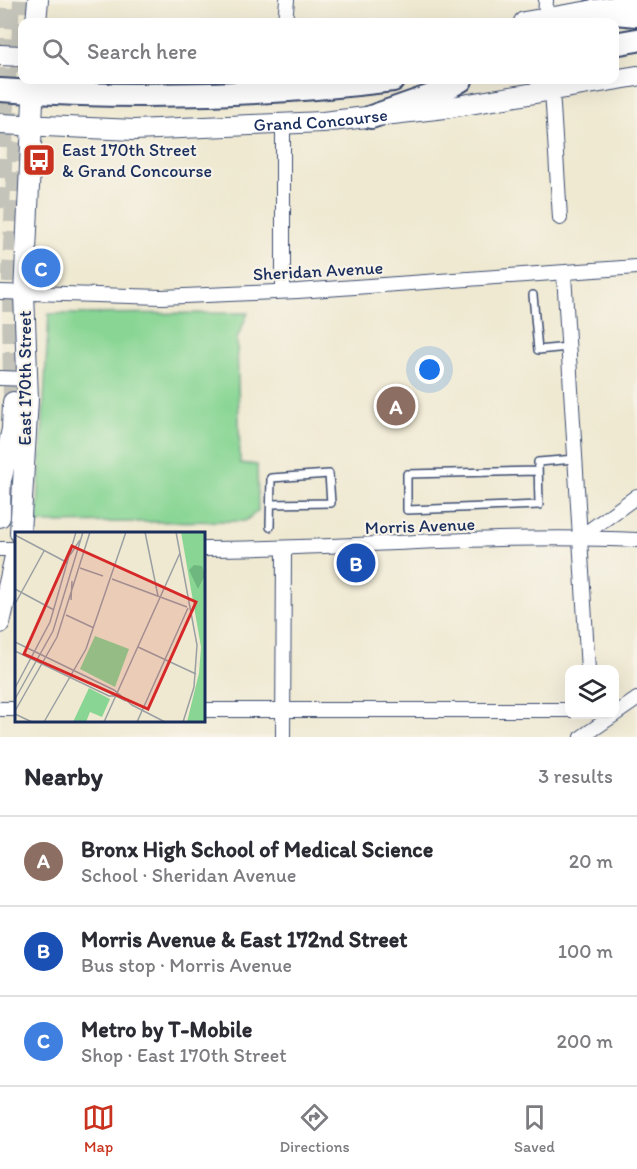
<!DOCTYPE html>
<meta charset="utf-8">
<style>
:root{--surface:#fff;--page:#f7f7f7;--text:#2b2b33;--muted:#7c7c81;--line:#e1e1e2;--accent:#c8321e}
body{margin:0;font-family:Itim,sans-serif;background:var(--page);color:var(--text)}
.controls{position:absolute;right:18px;bottom:18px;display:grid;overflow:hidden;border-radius:12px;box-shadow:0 6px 24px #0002}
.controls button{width:54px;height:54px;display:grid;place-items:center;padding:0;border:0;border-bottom:2px solid var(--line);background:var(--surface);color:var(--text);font:30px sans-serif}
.you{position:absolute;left:430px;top:370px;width:21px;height:21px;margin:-15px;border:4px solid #fff;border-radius:50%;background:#1a73e8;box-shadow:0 0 0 9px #1a73e833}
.badge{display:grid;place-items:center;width:39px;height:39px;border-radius:50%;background:var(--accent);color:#fff;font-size:20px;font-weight:700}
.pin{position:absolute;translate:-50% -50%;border:3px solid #fff;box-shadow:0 2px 6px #0006}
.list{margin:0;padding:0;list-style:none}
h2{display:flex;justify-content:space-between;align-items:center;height:78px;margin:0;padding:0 24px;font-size:26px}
h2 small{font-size:20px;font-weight:400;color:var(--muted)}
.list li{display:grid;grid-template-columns:39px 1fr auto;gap:18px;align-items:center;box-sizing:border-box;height:90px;padding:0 24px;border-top:2px solid var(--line)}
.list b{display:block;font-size:22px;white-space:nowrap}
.list p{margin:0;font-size:20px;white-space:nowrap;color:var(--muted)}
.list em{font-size:20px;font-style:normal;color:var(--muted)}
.icon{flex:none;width:33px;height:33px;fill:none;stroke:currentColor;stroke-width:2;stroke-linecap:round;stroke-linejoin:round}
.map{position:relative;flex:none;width:637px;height:737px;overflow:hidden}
.search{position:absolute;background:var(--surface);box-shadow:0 6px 24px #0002;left:18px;right:18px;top:18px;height:66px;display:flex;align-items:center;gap:15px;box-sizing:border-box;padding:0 21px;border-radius:12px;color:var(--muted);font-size:22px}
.sheet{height:348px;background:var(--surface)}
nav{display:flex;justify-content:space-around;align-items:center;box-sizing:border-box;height:84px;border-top:2px solid var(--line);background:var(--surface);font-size:16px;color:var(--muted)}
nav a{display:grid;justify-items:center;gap:3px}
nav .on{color:var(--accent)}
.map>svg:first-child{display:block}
.green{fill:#89d694;stroke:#528279;stroke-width:1.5}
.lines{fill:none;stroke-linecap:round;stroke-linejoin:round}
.secondary-tunnel{stroke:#c5c4ba;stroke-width:20;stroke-dasharray:20 10;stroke-linecap:butt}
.lane-casing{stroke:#3b4b6f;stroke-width:10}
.street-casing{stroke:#3b4b6f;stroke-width:16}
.secondary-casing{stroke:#3b4b6f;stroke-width:22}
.primary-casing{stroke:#3b4b6f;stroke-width:26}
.lane{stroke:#fff;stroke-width:7}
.street{stroke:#fff;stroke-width:14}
.secondary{stroke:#fff;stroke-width:20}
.primary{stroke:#fff;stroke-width:22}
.labels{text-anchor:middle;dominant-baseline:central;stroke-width:4.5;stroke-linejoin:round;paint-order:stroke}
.street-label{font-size:18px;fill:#1b2f5e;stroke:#f7f3e8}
.poi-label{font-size:18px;fill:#1b2f5e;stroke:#f7f3e8;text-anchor:start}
.inset-road{fill:none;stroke:#9a9fa3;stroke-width:1.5}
.view{fill:#d62828;fill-opacity:0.15;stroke:#d62828;stroke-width:3}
.inset-edge{fill:none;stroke:#1b2f5e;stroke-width:3}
</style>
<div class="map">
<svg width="637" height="737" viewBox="0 0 637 737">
<rect width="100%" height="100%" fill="#f7f3e8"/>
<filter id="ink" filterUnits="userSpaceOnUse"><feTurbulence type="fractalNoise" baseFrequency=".0167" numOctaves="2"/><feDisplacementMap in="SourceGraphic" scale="12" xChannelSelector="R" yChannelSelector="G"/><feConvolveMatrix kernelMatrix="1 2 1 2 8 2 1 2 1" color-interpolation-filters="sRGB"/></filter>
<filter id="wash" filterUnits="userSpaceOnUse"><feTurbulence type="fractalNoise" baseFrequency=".008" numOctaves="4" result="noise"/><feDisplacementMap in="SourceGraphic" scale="24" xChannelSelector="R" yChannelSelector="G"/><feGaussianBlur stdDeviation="1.35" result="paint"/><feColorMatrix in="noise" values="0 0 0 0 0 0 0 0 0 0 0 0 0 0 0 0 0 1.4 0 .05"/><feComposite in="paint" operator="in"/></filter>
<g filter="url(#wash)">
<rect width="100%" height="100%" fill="#efe9d1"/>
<polygon class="green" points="248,313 237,339 240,463 257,465 258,511 245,521 37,523 49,314"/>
</g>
<g filter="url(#ink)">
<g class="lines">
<g class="secondary-tunnel">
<polyline points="0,208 10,0"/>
<polyline points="13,402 12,272 23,0"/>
</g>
<g class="lane-casing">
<g id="lane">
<polyline points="533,295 538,350 568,347"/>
<polyline points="538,471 407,474 407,510 539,505 538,462 575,459"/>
<polyline points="270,527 271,478 329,474 331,503 271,504"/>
</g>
</g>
<g class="street-casing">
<g id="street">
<polyline points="545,19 546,0"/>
<polyline points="285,22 287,0"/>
<polyline points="552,90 560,218"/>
<polyline points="564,274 588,670"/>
<polyline points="283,291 283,123"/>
<polyline points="0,292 162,297 298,291 637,267"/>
<polyline points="0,378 28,379"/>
<polyline points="579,538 637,496"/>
<polyline points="0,549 16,549"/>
<path d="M204,549C348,549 493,533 637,540"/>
<polyline points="0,709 16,709"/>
<polyline points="204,710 570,710"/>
<polyline points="283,737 284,549"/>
<polyline points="582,737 637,699"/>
</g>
</g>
<g class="secondary-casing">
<g id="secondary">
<polyline points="36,22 38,0"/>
<polyline points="524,22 637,3"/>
<polyline points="0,55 22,56"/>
<path id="s1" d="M0,124L134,130L323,122L445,108L637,76"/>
<polyline points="2,477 12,429 13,402"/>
<polyline points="0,517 1,465"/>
<polyline points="20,533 28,399 24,294 34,80"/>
<polyline points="0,623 16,552"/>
</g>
</g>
<g class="primary-casing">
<g id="primary">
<polyline points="592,11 637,15"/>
<polyline points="614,44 637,40"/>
<path d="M0,90C131,99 262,96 393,80"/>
<polyline points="371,117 437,94 461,80"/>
</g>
</g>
<use href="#lane" class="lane"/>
<use href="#street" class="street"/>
<use href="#secondary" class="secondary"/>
<use href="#primary" class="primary"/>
</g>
</g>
<defs>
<g id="bus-square" transform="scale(1.725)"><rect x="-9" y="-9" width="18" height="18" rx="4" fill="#c8321e" stroke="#f7f3e8"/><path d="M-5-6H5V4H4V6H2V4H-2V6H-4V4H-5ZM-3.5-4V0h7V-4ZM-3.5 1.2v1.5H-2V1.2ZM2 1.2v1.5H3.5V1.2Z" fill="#fff"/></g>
</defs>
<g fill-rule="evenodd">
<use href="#bus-square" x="39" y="160"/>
</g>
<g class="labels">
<g class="street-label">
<text stroke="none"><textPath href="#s1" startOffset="321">Grand Concourse</textPath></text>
<text transform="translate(318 271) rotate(-3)">Sheridan Avenue</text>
<text transform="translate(25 378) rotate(-90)">East 170th Street</text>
<text transform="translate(420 526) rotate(-2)">Morris Avenue</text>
</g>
<g class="poi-label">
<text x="62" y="150">East 170th Street<tspan x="62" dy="21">&amp; Grand Concourse</tspan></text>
</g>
</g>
<g transform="translate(15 532)">
<rect width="190" height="190" fill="#efe9d1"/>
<path d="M166,0H190V190H172L184,141L186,115ZM80,104L114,117L100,155L65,137ZM74,156L95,167L87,185L75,180L71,190H58Z" fill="#89d694"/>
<path d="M179,33L187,34L190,43L183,57L174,38Z" fill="#6eb77e"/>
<path class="inset-road" d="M130,0L143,64M161,0L182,113L179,155L168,190M0,3L53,31M55,23L65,8M65,36L88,44M97,47L172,75M0,57L39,78M56,68L57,49M0,72L29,19M51,83L79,96M0,110L99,158L118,174M123,115L181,142M0,119L94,164H100M77,152L111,169M0,156L35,90L61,0M0,167L38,99L68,0M117,173L150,190M0,179L42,105L75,0M0,182L17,190M29,190L71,117L111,0M89,190L165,21M122,190L173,76"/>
<path class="view" d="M57,14L181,70L133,177L9,122Z"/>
<rect width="190" height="190" class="inset-edge"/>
</g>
</svg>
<div class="controls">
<button><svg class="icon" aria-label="layers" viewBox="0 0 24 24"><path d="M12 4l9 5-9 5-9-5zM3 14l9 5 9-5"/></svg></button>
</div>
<div class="you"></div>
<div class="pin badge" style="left:396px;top:406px;background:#8d6e63">A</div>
<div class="pin badge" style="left:356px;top:563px;background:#1a4fb4">B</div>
<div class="pin badge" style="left:41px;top:268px;background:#3f7fe0">C</div>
<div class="search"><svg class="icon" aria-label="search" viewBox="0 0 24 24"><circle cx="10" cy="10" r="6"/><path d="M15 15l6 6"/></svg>Search here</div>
</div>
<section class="sheet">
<h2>Nearby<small>3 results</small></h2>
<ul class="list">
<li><span class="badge" style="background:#8d6e63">A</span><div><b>Bronx High School of Medical Science</b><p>School · Sheridan Avenue</p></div><em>20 m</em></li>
<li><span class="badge" style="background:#1a4fb4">B</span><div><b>Morris Avenue &amp; East 172nd Street</b><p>Bus stop · Morris Avenue</p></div><em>100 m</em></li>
<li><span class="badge" style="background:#3f7fe0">C</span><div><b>Metro by T-Mobile</b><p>Shop · East 170th Street</p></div><em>200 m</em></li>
</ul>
</section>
<nav>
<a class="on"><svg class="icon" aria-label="map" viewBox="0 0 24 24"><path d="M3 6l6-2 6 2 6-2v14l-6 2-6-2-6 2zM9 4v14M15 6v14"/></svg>Map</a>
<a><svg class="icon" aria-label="directions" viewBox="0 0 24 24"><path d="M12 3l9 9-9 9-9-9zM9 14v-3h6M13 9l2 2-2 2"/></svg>Directions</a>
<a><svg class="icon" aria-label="saved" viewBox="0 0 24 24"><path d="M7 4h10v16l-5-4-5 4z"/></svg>Saved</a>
</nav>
